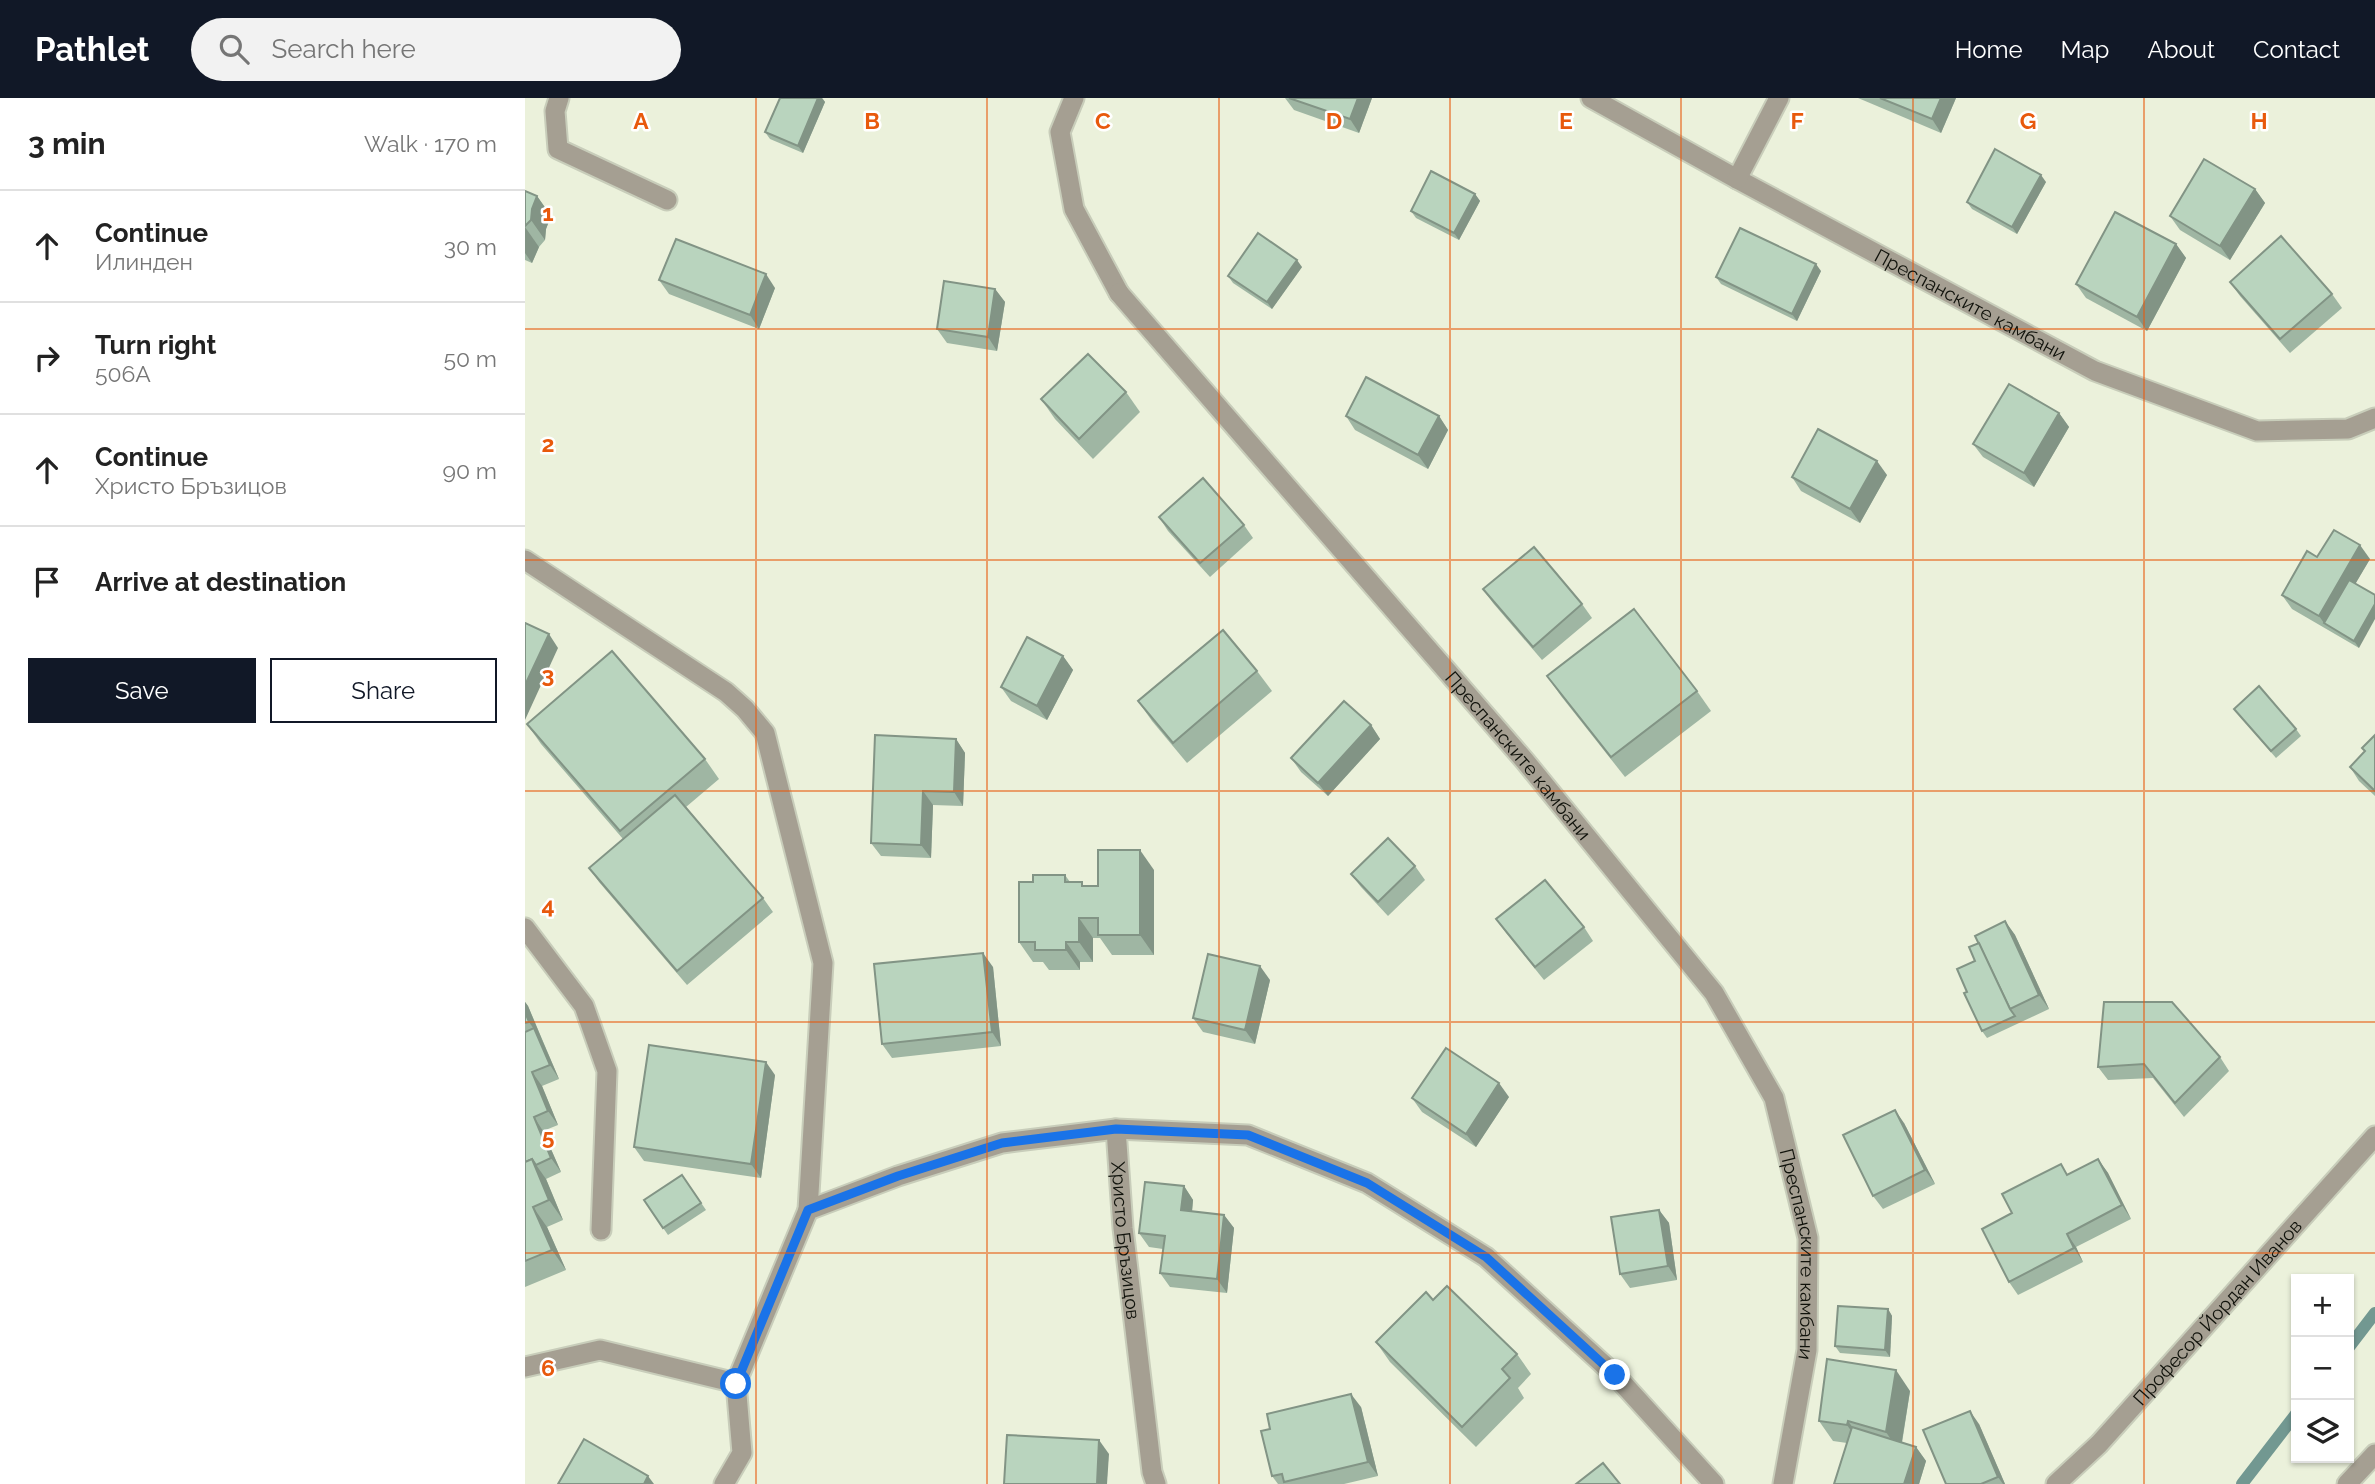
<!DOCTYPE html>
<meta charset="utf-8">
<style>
:root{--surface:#fff;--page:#f2f2f2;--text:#222;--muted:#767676;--line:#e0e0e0;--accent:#111827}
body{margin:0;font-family:Raleway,sans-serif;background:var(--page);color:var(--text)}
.controls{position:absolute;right:21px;bottom:21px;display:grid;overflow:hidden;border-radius:0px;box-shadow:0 2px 5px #0004}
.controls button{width:63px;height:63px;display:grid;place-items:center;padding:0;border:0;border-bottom:2px solid var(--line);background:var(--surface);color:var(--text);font:35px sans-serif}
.stop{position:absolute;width:21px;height:21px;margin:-16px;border:5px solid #1a73e8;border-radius:50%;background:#fff}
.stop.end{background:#1a73e8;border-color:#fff;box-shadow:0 2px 7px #0008}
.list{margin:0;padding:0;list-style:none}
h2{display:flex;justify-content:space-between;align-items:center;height:91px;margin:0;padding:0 28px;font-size:30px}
h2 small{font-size:23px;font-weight:400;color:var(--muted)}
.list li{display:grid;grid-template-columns:46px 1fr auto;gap:21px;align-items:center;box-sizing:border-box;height:112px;padding:0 28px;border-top:2px solid var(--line)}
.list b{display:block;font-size:26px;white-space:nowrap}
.list p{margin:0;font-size:23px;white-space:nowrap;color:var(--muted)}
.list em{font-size:23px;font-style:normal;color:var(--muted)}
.actions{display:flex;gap:14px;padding:21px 28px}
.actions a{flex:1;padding:16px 0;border:2px solid var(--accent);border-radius:0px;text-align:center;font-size:24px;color:var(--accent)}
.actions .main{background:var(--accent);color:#fff}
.icon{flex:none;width:38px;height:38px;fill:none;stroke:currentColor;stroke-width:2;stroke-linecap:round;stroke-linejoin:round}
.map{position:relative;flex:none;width:1850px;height:1386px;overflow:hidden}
header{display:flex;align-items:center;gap:42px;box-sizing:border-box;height:98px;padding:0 35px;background:var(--accent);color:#fff}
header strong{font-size:33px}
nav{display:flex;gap:38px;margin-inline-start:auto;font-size:24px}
.search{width:490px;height:63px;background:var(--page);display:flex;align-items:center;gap:18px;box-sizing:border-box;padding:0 24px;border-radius:38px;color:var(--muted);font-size:26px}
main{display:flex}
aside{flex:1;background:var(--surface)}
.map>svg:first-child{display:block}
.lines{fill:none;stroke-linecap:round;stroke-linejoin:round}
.stream{stroke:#729891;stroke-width:12}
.service-casing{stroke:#c8cdba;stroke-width:23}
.minor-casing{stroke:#c8cdba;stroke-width:23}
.service{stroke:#a59f92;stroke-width:19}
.minor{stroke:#a59f92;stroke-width:19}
.wall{fill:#9fb6a3}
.shaded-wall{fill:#829485}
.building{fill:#b9d4be;stroke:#829485;stroke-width:2}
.route{stroke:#1a73e8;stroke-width:9}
.grid{fill:none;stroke:#e8590c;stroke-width:2;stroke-opacity:0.55}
.labels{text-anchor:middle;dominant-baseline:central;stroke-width:5;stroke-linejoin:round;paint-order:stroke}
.street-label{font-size:19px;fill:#10120b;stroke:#fff}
.grid-label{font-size:23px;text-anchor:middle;font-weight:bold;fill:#e8590c;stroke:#fff;stroke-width:5;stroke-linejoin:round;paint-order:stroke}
</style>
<header>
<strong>Pathlet</strong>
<div class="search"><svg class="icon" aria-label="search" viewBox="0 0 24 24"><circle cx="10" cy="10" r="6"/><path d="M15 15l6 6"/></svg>Search here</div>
<nav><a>Home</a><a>Map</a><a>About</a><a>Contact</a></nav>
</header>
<main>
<aside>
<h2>3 min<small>Walk · 170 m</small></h2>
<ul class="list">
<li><svg class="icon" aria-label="ahead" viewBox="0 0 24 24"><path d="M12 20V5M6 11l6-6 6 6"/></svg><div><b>Continue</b><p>Илинден</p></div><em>30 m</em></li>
<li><svg class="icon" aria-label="right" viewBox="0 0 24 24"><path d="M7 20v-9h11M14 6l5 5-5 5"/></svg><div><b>Turn right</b><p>506А</p></div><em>50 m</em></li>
<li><svg class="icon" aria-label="ahead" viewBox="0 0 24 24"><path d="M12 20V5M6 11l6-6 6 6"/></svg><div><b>Continue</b><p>Христо Бръзицов</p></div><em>90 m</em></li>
<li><svg class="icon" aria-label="arrive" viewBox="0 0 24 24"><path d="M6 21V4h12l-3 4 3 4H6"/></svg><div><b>Arrive at destination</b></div></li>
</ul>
<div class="actions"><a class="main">Save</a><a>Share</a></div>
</aside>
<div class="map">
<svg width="1850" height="1386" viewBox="0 0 1850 1386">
<rect width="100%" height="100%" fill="#ebf1db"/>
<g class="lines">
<g class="stream">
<polyline points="1824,1249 1850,1215"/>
<polyline points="1717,1386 1771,1316"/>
</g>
<g class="service-casing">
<g id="service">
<polyline points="549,0 535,34 549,111 594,195"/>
<path id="s1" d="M1066,0L1212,81L1570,273L1732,333L1823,331L1850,320"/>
<polyline points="1212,81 1254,0"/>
<polyline points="0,462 201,594 220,611 240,635 298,865 283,1112"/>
<polyline points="0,830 59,908 82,973 76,1132"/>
</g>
</g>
<g class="minor-casing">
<g id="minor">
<polyline points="34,0 30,13 33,51 142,102"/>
<path id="s2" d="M594,195L1000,663L1189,895L1249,1000L1283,1140L1282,1252L1258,1386"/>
<path id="s3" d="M591,1031L598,1130L627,1374L631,1386"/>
<polyline points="0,1269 75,1252 211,1285"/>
<polyline points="199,1386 217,1355 211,1285 283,1112 373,1078 477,1045 591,1031 723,1037 842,1085 961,1159 1090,1277 1189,1386"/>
<path id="s4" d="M1531,1386L1574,1346L1850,1038"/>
<polyline points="1822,1386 1850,1356"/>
</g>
</g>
<use href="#service" class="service"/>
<use href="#minor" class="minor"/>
</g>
<g class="wall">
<polygon points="293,0 297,0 300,4 278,55 245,41 240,34"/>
<polygon points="760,0 847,0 834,35 769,12"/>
<polygon points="1333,0 1431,0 1416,35"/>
<polygon points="1521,84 1492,136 1447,111 1442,104"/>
<polygon points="1730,91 1740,105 1705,162 1655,132 1645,118"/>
<polygon points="0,93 12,98 26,118 21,131 20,142 14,149 7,165 0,162"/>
<polygon points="950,96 955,103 934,142 891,120 886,113"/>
<polygon points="1651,146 1661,160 1622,233 1561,200 1551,186"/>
<polygon points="777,169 747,211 708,185 703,178"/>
<polygon points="1296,173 1272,223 1196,186 1191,179"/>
<polygon points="134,182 250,190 234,231 144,196"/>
<polygon points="1705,184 1807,196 1817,210 1765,255 1715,198"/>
<polygon points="470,191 480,204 472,253 422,245 412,231"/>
<polygon points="601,294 615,314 568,361 530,321 516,301"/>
<polygon points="1534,315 1544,329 1509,389 1458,359 1448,346"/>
<polygon points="821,318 914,318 923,332 903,371 830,332"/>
<polygon points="1362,377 1335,425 1276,393 1267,379"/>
<polygon points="634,419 719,427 728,440 685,479 643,433"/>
<polygon points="1792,459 1845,461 1830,486 1834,550 1767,511 1757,497"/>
<polygon points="958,491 1057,506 1067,520 1017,562 968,505"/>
<polygon points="538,558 548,572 522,622 486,603 476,589"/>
<polygon points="732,573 747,593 662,665 627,623 613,603"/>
<polygon points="1022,578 1172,593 1186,613 1100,679 1036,598"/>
<polygon points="1709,611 1771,631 1776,638 1751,660"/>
<polygon points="2,626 180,661 194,681 161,709 238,800 248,814 162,887 74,784 64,770 98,741 16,646"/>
<polygon points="846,627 855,641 803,698 776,674 766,660"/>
<polygon points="1850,637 1850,698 1834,683 1825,669 1840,654 1837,650"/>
<polygon points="431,641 440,655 438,708 408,707 406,760 356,758 346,745"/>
<polygon points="890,768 900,782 863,818 836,789 826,776"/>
<polygon points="629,772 629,857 587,857 575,840 568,840 568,864 555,864 555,872 524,872 518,864 508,864 494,844 540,777 545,784 559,788 573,788"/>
<polygon points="971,821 1059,829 1068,843 1019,882 981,835"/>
<polygon points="1480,823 1490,837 1524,911 1462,940 1457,933 1450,863 1454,845"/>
<polygon points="468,869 476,948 367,960 357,946"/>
<polygon points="745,882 730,946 678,934 668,920"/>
<polygon points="0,904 3,908 34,981 17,988 33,1027 18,1033 36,1074 21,1081 38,1122 22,1129 41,1172 0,1189"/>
<polygon points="1695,959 1704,973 1659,1019 1628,980 1583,982 1573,969"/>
<polygon points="250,977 236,1080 119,1063 109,1049"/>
<polygon points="984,999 951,1049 897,1014 887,1000"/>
<polygon points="1379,1025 1410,1086 1358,1111 1348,1098"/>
<polygon points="1573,1061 1583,1075 1606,1121 1551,1149 1558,1164 1493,1197 1484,1184 1487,1115 1543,1076"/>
<polygon points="157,1077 181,1112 143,1137 119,1102"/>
<polygon points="659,1088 668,1102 667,1113 699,1117 709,1130 702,1195 645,1189 635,1175 638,1151 624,1149 614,1135"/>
<polygon points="1134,1112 1144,1125 1152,1182 1105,1190 1095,1176"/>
<polygon points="908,1202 992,1256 1006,1276 993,1290 999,1300 951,1349 865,1264 851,1244"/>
<polygon points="1363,1211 1367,1218 1365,1259 1315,1255 1310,1248"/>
<polygon points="1385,1293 1377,1345 1391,1349 1401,1363 1394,1386 1309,1386 1322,1345 1308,1343 1294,1323"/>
<polygon points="836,1309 853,1378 819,1386 753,1386 747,1378"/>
<polygon points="1454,1326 1480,1386 1421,1386"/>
</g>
<g class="shaded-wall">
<polygon points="293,0 297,0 300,4 278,55 273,48"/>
<polygon points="833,0 847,0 834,35 825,21"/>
<polygon points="1416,0 1431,0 1416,35 1407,21"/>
<polygon points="1516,77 1521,84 1492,136 1487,129"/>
<polygon points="1730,91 1740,105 1705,162 1695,148"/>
<polygon points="950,96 955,103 934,142 929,135"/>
<polygon points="12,98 26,118 21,131 20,142 6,122 7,111"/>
<polygon points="0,129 14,149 7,165 0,155"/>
<polygon points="1651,146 1661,160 1622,233 1612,219"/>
<polygon points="772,162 777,169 747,211 742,204"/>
<polygon points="1291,166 1296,173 1272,223 1267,216"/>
<polygon points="241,176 250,190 234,231 225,217"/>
<polygon points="470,191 480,204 472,253 463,239"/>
<polygon points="1534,315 1544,329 1509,389 1499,375"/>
<polygon points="914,318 923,332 903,371 893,357"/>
<polygon points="1352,363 1362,377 1335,425 1325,411"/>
<polygon points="1835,447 1845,461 1805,529 1799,525 1794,518"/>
<polygon points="1850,506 1850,521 1834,550 1829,543"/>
<polygon points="24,536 33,550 0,622 0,587"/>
<polygon points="538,558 548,572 522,622 512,608"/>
<polygon points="846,627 855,641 803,698 793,685"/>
<polygon points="431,641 440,655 438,708 429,694"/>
<polygon points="398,693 408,707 406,760 396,747"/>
<polygon points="615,752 629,772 629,857 615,837"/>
<polygon points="554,820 568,840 568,864 554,844"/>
<polygon points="1480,823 1490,837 1524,911 1514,897"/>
<polygon points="541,844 555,864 555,872 541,852"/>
<polygon points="458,855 468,869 476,948 467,934"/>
<polygon points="735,868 745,882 730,946 720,932"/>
<polygon points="0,904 3,908 18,944 4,924 0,914"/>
<polygon points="9,930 18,944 34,981 25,967"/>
<polygon points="241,964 250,977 236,1080 226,1066"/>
<polygon points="7,974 17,988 33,1027 23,1013"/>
<polygon points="974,985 984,999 951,1049 941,1036"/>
<polygon points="1370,1012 1379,1025 1410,1086 1400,1072"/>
<polygon points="9,1019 18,1033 36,1074 26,1060"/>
<polygon points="7,1061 21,1081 38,1122 24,1102"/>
<polygon points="1573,1061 1583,1075 1606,1121 1597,1107"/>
<polygon points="659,1088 668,1102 666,1125 656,1112"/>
<polygon points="8,1109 22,1129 41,1172 27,1152"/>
<polygon points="1134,1112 1144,1125 1152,1182 1143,1168"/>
<polygon points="699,1117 709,1130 702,1195 692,1181"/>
<polygon points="1542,1136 1551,1149 1558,1164 1549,1150"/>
<polygon points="1363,1211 1367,1218 1365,1259 1360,1252"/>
<polygon points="1371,1272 1385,1293 1375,1355 1361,1334"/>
<polygon points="826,1296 836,1309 853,1378 843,1364"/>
<polygon points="1445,1313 1454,1326 1480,1386 1478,1386 1473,1379"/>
<polygon points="1323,1323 1337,1343 1336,1347 1322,1327"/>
<polygon points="574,1342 584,1356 582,1386 572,1386"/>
<polygon points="1391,1349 1401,1363 1394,1386 1379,1386"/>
<polygon points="123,1378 129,1386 119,1386"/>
</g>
<g class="building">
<polygon points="255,0 293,0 273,48 240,34"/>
<polygon points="764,0 833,0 825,21"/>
<polygon points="1355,0 1416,0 1407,21"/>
<polygon points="1470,51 1516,77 1487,129 1442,104"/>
<polygon points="1679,61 1730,91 1695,148 1645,118"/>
<polygon points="906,73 950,96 929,135 886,113"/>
<polygon points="0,93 12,98 7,111 6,122 0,128"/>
<polygon points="1590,114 1651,146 1612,219 1551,186"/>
<polygon points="1215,130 1291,166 1267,216 1191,179"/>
<polygon points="733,135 772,162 742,204 703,178"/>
<polygon points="1756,138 1807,196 1755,241 1705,184"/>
<polygon points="151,141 241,176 225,217 134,182"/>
<polygon points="419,183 470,191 463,239 412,231"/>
<polygon points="563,256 601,294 554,341 516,301"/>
<polygon points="841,279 914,318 893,357 821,318"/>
<polygon points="1484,286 1534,315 1499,375 1448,346"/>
<polygon points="1293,331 1352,363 1325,411 1267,379"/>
<polygon points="678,380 719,427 675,465 634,419"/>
<polygon points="1809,432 1835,447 1794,518 1757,497 1782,453 1792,459"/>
<polygon points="1009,449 1057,506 1008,549 958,491"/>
<polygon points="1824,482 1850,497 1850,506 1829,543 1799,525"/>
<polygon points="1109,511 1172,593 1086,659 1022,578"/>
<polygon points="0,525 24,536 0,587"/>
<polygon points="698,532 732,573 648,645 613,603"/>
<polygon points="502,539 538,558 512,608 476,589"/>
<polygon points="87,553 180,661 95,733 2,626"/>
<polygon points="1734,588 1771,631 1746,653 1709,611"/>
<polygon points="819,603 846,627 793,685 766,660"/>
<polygon points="350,637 431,641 429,694 398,693 396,747 346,745"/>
<polygon points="1850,637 1850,693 1825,669 1840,653 1837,650"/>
<polygon points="150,697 238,800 152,873 64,770"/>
<polygon points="863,740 890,768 853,804 826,776"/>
<polygon points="573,752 615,752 615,837 573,837 573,820 554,820 554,844 541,844 541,852 510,852 510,844 494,844 494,784 508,784 508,777 540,777 540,784 557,784 557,788 573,788"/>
<polygon points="1020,782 1059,829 1010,869 971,821"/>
<polygon points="1480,823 1514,897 1485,911 1450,838"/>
<polygon points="1454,845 1485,911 1490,918 1457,933 1439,895 1442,894 1432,871 1450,863 1444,849"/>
<polygon points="458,855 467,934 357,946 349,866"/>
<polygon points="683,856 735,868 720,932 668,920"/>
<polygon points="1579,904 1647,904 1695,959 1650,1005 1619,966 1573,969"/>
<polygon points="0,914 4,924 0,925"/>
<polygon points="9,930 25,967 7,974 23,1013 9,1019 26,1060 11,1067 7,1061 0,1064 0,934"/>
<polygon points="124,947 241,964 226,1066 109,1049"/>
<polygon points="921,950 974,985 941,1036 887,1000"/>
<polygon points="1370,1012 1400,1072 1348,1098 1318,1037"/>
<polygon points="7,1061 24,1102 8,1109 27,1152 0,1163 0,1064"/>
<polygon points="1573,1061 1597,1107 1542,1136 1549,1150 1484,1184 1457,1131 1487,1115 1477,1096 1536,1066 1542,1077"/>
<polygon points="157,1077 176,1105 138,1130 119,1102"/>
<polygon points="620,1084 659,1088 656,1112 699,1117 692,1181 635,1175 640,1138 614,1135"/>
<polygon points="1134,1112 1143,1168 1095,1176 1086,1119"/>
<polygon points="922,1188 992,1256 977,1271 985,1280 937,1329 851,1244 901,1194 908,1202"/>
<polygon points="1313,1208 1363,1211 1360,1252 1310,1248"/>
<polygon points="1302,1261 1371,1272 1361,1334 1323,1323 1322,1327 1294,1323"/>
<polygon points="826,1296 843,1364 759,1384 757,1376 747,1378 736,1333 745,1331 742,1316"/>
<polygon points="1445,1313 1473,1379 1456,1386 1421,1386 1398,1332"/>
<polygon points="1327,1329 1391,1349 1379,1386 1309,1386"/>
<polygon points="482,1337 574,1342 572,1386 479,1386"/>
<polygon points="59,1341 123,1378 119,1386 33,1386"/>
<polygon points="1078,1365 1095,1386 1051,1386"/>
</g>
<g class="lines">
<polyline class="route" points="211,1286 283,1112 373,1078 477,1045 591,1031 723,1037 842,1085 961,1159 1090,1277"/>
</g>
<path class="grid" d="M231,0V1386M462,0V1386M694,0V1386M925,0V1386M1156,0V1386M1388,0V1386M1619,0V1386M0,231H1850M0,462H1850M0,693H1850M0,924H1850M0,1155H1850"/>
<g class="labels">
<g class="street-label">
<text stroke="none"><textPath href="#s1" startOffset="432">Преспанските камбани</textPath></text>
<text stroke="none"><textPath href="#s2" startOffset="611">Преспанските камбани</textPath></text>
<text stroke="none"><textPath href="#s3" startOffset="112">Христо Бръзицов</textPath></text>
<text stroke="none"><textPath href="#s2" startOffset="1199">Преспанските камбани</textPath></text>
<text stroke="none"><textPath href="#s4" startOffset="236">Професор Йордан Иванов</textPath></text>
</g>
</g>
<g class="grid-label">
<text x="116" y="31">A</text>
<text x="347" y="31">B</text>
<text x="578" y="31">C</text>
<text x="809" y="31">D</text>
<text x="1041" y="31">E</text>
<text x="1272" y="31">F</text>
<text x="1503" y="31">G</text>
<text x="1734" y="31">H</text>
<text x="23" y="123">1</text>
<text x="23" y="354">2</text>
<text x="23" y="585">3</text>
<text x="23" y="816">4</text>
<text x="23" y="1047">5</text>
<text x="23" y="1278">6</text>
</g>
</svg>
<div class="controls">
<button>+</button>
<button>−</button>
<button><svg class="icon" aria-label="layers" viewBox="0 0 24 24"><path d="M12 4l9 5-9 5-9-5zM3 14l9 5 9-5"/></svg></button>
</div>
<div class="stop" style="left:211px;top:1286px"></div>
<div class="stop end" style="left:1090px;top:1277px"></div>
</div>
</main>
